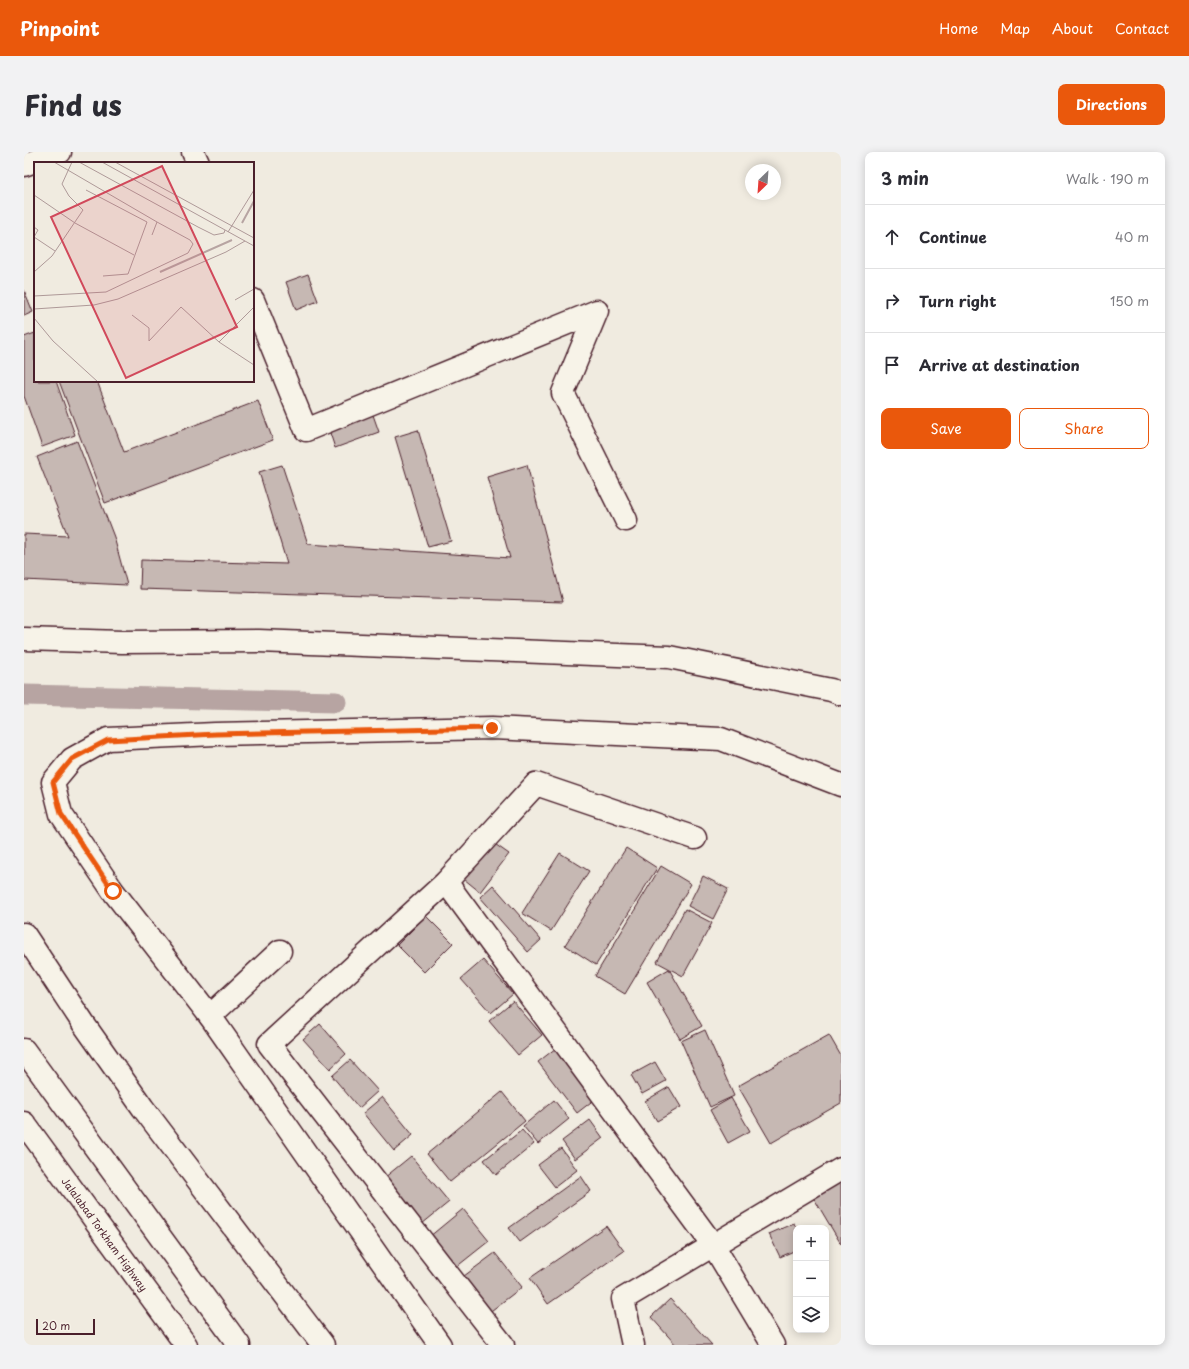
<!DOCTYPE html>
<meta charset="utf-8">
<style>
:root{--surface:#fff;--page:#f2f2f3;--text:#2b2b33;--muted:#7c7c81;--line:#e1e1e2;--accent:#ea580c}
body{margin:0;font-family:"Playpen Sans",sans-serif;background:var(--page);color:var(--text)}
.controls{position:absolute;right:12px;bottom:12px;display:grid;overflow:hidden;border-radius:8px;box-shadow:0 2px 10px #0003}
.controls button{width:36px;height:36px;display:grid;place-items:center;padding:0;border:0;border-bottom:1px solid var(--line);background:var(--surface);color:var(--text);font:20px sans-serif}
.compass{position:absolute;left:721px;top:12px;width:36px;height:36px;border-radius:50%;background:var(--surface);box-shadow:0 2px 10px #0003;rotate:205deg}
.scale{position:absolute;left:12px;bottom:10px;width:59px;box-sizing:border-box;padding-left:4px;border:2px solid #4a1f2b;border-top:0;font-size:11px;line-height:14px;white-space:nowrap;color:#4a1f2b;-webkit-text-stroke:3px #f7f3e8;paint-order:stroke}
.stop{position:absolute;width:12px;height:12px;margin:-9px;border:3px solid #ea580c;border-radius:50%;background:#fff}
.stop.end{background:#ea580c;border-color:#fff;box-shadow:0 1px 4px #0008}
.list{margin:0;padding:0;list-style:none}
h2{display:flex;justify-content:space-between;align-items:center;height:52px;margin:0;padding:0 16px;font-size:17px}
h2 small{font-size:13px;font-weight:400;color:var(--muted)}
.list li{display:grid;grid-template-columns:26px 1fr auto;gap:12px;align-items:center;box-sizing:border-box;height:64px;padding:0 16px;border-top:1px solid var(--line)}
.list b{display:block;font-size:15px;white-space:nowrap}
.list em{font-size:13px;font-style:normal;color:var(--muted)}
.actions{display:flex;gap:8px;padding:12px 16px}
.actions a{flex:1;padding:9px 0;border:1px solid var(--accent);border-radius:8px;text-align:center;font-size:14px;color:var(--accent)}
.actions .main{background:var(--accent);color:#fff}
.icon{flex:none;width:22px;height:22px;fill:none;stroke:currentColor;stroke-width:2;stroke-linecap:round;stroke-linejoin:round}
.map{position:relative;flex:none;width:817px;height:1193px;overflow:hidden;border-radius:8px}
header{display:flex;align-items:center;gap:24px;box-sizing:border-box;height:56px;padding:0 20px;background:var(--accent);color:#fff}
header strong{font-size:19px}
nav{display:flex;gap:22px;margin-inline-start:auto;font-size:14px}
.intro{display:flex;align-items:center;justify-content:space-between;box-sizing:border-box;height:96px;padding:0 24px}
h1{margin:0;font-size:28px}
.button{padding:10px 18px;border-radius:8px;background:var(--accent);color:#fff;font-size:14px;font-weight:700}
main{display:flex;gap:24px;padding:0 24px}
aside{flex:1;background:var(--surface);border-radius:8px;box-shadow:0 2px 10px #0003}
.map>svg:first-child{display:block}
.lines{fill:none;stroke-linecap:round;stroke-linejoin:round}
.canal{stroke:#b7a4a2;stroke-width:21}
.building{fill:#c6b8b3;stroke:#4a1f2b}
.minor-casing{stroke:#4a1f2b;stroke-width:25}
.highway-casing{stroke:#4a1f2b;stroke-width:25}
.minor{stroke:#f7f3e8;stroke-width:22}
.highway{stroke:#f7f3e8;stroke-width:22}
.route{stroke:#ea580c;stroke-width:5}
.labels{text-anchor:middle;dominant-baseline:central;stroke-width:3;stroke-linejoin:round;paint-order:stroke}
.street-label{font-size:10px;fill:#4a1f2b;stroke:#f7f3e8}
.inset-river{fill:none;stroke:#b7a4a2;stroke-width:2}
.inset-road{fill:none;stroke:#ae9998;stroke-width:1}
.view{fill:#d1495b;fill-opacity:0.15;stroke:#d1495b;stroke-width:2}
.inset-edge{fill:none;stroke:#4a1f2b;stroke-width:2}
</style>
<header>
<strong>Pinpoint</strong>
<nav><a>Home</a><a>Map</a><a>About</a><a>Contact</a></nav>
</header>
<div class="intro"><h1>Find us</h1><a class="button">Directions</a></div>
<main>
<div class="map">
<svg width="817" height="1193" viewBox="0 0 817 1193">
<rect width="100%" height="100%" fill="#f0ebe0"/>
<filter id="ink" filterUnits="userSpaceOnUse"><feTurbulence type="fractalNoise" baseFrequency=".025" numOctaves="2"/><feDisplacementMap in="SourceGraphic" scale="8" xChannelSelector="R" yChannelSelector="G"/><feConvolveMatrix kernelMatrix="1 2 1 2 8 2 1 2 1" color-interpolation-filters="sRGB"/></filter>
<g filter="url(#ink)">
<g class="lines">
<polyline class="canal" points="0,543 312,550"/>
</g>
<g class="building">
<polygon points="284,122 294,149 272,158 262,130"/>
<polygon points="0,138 9,160 0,164"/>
<polygon points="11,181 11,229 32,229 51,283 18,295 0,244 0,185"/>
<polygon points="35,229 73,229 100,300 234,249 249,288 81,351"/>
<polygon points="348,260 355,280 311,296 304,275"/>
<polygon points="394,278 427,389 404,395 371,285"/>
<polygon points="53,289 90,385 103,433 0,428 0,382 44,384 13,305"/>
<polygon points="258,313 284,392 486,406 463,325 503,313 539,450 116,437 117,408 263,412 235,320"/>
<polygon points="468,690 485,702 456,740 440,727"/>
<polygon points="602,696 633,716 572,813 541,793"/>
<polygon points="536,701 565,719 527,779 498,761"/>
<polygon points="637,714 667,732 601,842 571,824"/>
<polygon points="679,724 704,737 689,767 664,754"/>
<polygon points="469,733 517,788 504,800 456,745"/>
<polygon points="661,757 688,771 659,824 633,810"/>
<polygon points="402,764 429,791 400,820 373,793"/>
<polygon points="459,808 489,842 467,861 437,827"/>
<polygon points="645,817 678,874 656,887 623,830"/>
<polygon points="489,849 518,883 494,903 465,869"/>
<polygon points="296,872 322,902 306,917 279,887"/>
<polygon points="681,878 710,944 686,955 657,889"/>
<polygon points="805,883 817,904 817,951 747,991 714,934"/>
<polygon points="532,896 571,947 553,961 514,910"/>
<polygon points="326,908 354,939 335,956 308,924"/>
<polygon points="631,910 642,929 618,942 607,923"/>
<polygon points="645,935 657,955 633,969 621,949"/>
<polygon points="478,940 501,969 426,1030 403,1002"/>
<polygon points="358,945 389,983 370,999 339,961"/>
<polygon points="707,946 726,979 704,991 686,958"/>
<polygon points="530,948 545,967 514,992 499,974"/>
<polygon points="566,968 579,986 551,1007 538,989"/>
<polygon points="498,978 510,992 472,1023 460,1008"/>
<polygon points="537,996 553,1018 531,1035 514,1013"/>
<polygon points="387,1004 425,1050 398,1072 360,1026"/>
<polygon points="817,1019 817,1092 785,1038"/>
<polygon points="557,1024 567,1039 496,1090 485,1076"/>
<polygon points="439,1057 465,1089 431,1116 405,1085"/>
<polygon points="770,1071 772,1076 772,1098 756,1105 745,1082"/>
<polygon points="582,1074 600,1099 524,1152 506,1126"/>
<polygon points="471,1101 498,1135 463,1162 436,1127"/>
<polygon points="646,1147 688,1193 652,1193 627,1165"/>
</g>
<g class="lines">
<g class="minor-casing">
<g id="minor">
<polyline points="169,0 174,11"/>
<polyline points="0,13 36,0"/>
<polyline points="229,148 282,278 573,159 539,241 602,368"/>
<polyline points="0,487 98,490 235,489 645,505 807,538 817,542"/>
<polyline points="422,730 689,1093 749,1193"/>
<polyline points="0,782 59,871 119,956 299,1193"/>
<polyline points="256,799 186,864 416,1193"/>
<polyline points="186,864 89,739 37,662 29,630 48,607 84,587 191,582 468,576 697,587 817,633"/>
<polyline points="479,1193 245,892 422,730 512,632 671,686"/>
<polyline points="609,1193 599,1147 817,1017"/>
</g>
</g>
<g class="highway-casing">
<g id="highway">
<polyline points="0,898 215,1193"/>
<polyline points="0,971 162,1193"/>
</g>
</g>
<use href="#minor" class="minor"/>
<use href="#highway" class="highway"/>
</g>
</g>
<g class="lines" filter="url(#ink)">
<polyline class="route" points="89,739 37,662 29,630 48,607 84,588 191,582 468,576"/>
</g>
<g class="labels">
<g class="street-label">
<text transform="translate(81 1082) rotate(54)">Jalalabad Torkham Highway</text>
</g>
</g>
<g transform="translate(10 10)">
<rect width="220" height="220" fill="#f0ebe0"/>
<path class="inset-river" d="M208,61L220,39M126,110L198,78"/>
<path class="inset-road" d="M20,0L123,60L118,73M45,0L164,65L180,73L190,71L191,68M68,0L220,84M81,0L220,76M52,28L113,60L94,112L69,114M0,33L41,61L100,93M0,65L4,68L0,75M194,70L220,28M0,75L21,89M0,110L18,94L49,48L35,34L28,22L38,0M0,134L72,130L154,91L159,82L156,78L123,60M201,138L220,127M0,147L60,143L84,137L192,90L211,79M98,153L115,166V179L147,145L185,180L220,203M0,156L19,179L64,220M185,180L220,145"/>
<path class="view" d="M128,4L203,165L92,216L17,55Z"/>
<rect width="220" height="220" class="inset-edge"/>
</g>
</svg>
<div class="controls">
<button>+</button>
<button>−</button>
<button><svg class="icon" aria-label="layers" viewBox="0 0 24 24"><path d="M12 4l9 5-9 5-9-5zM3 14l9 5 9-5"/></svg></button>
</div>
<svg class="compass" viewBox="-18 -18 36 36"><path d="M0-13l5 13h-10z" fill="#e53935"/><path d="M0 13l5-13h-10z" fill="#7c7c81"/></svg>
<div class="scale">20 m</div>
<div class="stop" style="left:89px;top:739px"></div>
<div class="stop end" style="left:468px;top:576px"></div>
</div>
<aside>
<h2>3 min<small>Walk · 190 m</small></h2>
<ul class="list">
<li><svg class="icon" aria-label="ahead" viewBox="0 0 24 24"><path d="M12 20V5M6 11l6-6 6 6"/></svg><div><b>Continue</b></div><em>40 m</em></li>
<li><svg class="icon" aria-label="right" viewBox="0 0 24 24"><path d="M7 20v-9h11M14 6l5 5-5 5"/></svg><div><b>Turn right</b></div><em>150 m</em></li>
<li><svg class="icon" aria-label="arrive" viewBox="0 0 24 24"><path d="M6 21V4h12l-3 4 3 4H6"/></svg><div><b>Arrive at destination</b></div></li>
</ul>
<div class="actions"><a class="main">Save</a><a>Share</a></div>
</aside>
</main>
